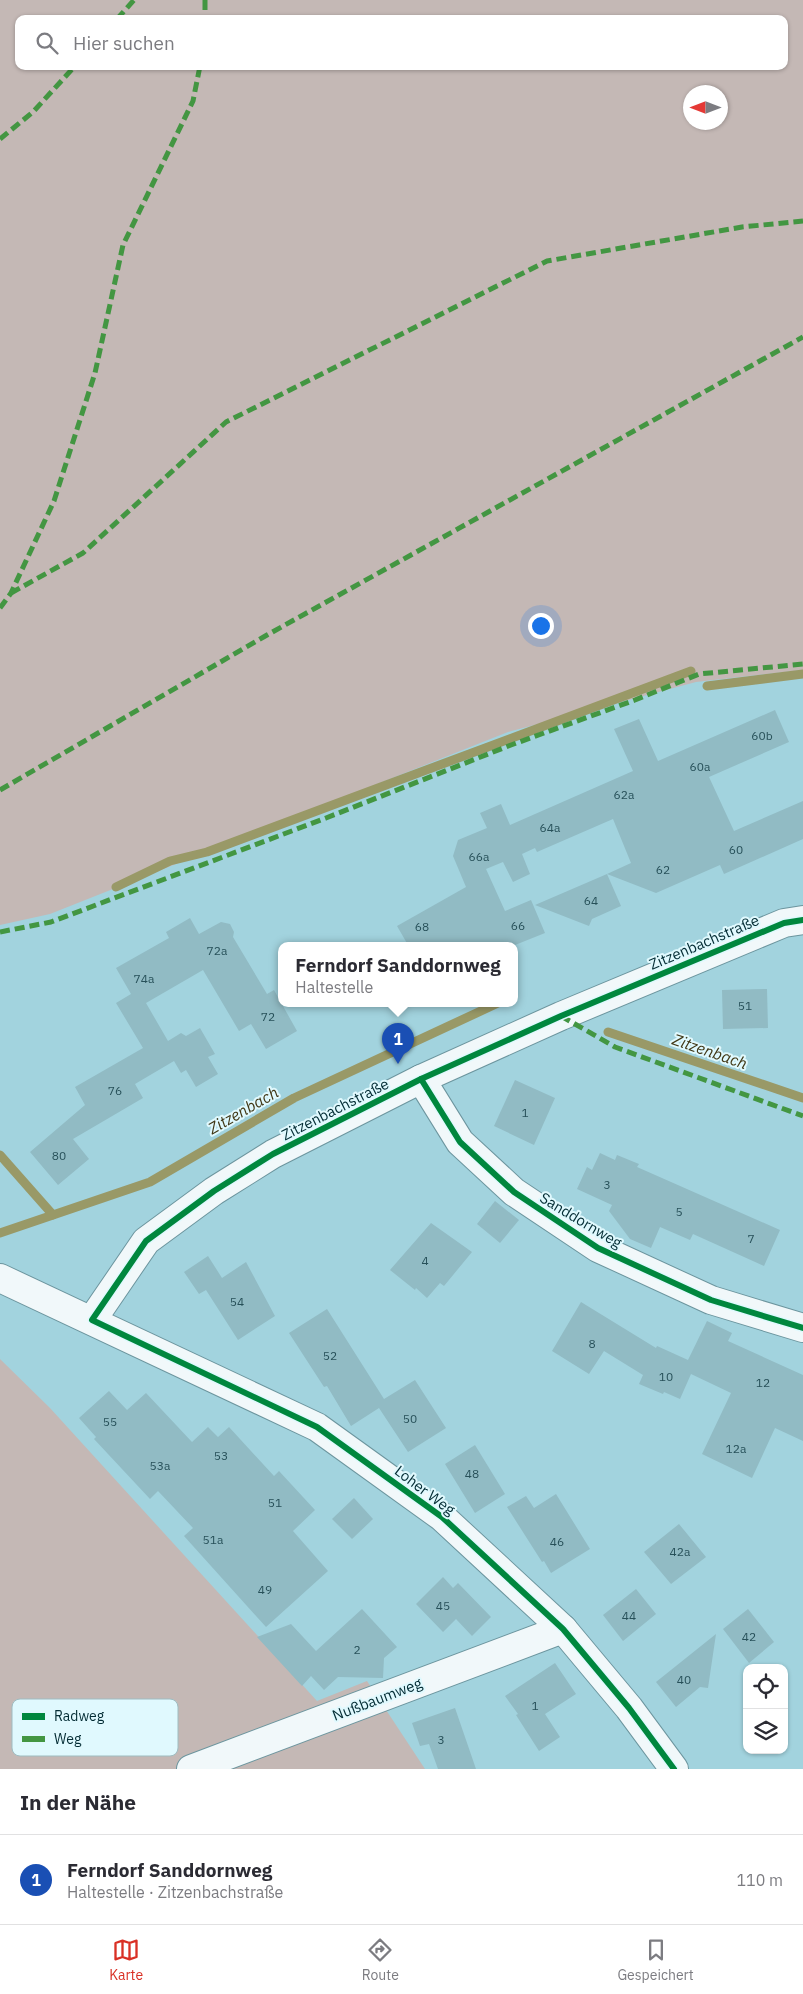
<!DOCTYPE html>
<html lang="de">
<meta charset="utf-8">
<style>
:root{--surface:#fff;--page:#f7f7f7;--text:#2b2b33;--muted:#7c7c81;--line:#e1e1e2;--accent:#d93025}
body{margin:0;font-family:"IBM Plex Sans",sans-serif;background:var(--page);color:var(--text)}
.controls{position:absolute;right:15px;bottom:15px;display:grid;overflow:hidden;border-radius:10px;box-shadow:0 1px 4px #0004}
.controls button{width:45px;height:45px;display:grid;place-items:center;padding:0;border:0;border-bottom:1px solid var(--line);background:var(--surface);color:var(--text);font:25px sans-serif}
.compass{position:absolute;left:683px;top:85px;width:45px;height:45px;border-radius:50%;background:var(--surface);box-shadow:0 1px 4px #0004;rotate:270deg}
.you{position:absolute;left:540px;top:625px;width:18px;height:18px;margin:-12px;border:4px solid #fff;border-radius:50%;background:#1a73e8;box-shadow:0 0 0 8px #1a73e833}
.badge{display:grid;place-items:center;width:32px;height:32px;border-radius:50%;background:var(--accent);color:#fff;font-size:16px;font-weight:700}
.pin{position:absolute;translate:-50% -41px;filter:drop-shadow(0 1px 2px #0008)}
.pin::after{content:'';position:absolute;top:26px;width:18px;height:15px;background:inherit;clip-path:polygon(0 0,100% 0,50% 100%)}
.popup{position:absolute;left:278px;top:942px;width:240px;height:65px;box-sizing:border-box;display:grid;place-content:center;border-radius:10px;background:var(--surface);filter:drop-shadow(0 1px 4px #0005);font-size:16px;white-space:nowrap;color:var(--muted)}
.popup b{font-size:19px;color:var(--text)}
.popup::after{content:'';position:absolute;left:50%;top:100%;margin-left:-10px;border:10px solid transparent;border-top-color:var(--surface)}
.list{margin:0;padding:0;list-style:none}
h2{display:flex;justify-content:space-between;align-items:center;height:65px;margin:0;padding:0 20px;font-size:21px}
h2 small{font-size:16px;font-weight:400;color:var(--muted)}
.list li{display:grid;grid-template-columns:32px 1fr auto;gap:15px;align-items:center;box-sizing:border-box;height:90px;padding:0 20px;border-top:1px solid var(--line)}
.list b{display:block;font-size:19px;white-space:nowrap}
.list p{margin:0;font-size:16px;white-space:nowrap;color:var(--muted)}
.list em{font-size:16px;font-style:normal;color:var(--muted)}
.icon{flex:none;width:28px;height:28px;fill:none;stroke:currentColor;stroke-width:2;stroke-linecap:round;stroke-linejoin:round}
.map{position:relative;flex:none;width:803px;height:1769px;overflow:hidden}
.search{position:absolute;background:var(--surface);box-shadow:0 1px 4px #0004;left:15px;right:15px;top:15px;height:55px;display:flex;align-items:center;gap:12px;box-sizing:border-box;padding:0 18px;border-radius:10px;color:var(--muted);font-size:19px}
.sheet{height:155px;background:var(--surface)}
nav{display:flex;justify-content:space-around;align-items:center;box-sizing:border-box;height:70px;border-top:1px solid var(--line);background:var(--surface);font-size:14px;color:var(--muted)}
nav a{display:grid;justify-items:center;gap:2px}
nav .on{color:var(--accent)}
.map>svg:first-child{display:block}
.green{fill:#c4b8b5;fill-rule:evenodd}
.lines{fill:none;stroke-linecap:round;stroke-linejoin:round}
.stream{stroke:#999967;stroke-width:9}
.building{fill:#91bbc4}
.street-casing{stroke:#6c959e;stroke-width:30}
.street{stroke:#f1f8fa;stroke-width:28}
.quiet{stroke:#439642;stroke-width:5;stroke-dasharray:10 5;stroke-linecap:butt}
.cycleway-casing{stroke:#e0f9fe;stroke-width:9}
.cycleway{stroke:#00873e;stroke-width:6}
.labels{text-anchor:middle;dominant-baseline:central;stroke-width:4;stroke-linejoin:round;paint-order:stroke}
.number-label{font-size:12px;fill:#275059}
.street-label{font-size:15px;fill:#032c34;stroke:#e0f9fe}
.water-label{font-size:16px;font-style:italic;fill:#413817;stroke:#e0f9fe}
.key{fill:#e0f9fe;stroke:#9ebcc1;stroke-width:1}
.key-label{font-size:14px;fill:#032c34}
</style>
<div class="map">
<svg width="803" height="1769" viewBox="0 0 803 1769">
<rect width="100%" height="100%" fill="#a2d3de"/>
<g class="green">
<path d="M0,0H803V670L696,682L508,732L50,914L0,925ZM19,19H784V66H19ZM690,92H720V122H690Z"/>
<polygon points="0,1359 50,1408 317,1701 367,1681 425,1769 0,1769"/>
</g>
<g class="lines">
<g class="stream">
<polyline points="707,686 803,674"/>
<polyline points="116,887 170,861 207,852 691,671"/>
<polyline points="608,1032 803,1098"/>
<polyline points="0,1155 53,1215"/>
<polyline points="0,1233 150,1182 294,1098 498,1003"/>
</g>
</g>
<g class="building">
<polygon points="775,710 789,742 709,777 734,831 803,801 803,839 724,874 720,865 656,893 607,874 631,863 613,819 537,852 535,848 522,854 530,874 513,882 503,862 486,869 505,911 531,900 545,933 515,945 408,945 397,926 466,887 453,856 458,840 487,828 480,813 501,804 510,825 633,771 614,729 639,719 658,761"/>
<polygon points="607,874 621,906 592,919 589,926 535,905"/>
<polygon points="190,918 199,934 221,922 230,924 234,932 233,937 267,994 274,990 297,1031 266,1049 251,1024 239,1031 203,970 146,1003 168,1041 181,1033 186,1036 200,1028 215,1054 208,1057 218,1074 196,1087 186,1070 181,1073 174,1061 135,1084 143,1098 73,1139 89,1159 58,1185 30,1152 85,1105 75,1087 143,1048 116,1003 131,994 116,968 169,938 166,932"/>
<polygon points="767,989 768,1028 723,1029 722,990"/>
<polygon points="515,1080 555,1098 534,1145 494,1126"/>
<polygon points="600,1153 615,1160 617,1155 639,1164 637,1167 780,1230 764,1266 693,1234 690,1240 660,1227 651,1248 630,1239 609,1211 612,1205 577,1189 587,1167 592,1170"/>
<polygon points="495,1201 519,1220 500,1243 477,1224"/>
<polygon points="431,1223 472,1252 444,1286 440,1283 427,1298 416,1288 415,1290 390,1270"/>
<polygon points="208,1256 222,1278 246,1262 275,1316 238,1340 206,1290 199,1294 184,1272"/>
<polygon points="581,1302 656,1348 657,1346 688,1360 707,1321 732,1333 728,1341 803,1375 803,1441 775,1428 752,1478 702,1454 731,1393 691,1374 680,1399 664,1392 663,1394 639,1384 643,1375 604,1351 589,1374 552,1351"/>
<polygon points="327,1309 384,1399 415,1380 446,1428 408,1452 379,1408 351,1426 327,1386 324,1387 289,1333"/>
<polygon points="109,1391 127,1410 146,1393 192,1442 208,1427 218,1437 229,1427 274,1476 279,1471 315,1510 293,1531 328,1571 266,1627 184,1536 193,1528 158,1491 150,1499 94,1439 96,1437 79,1418"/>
<polygon points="475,1445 505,1494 475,1513 445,1464"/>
<polygon points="556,1494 590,1549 551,1573 544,1561 542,1562 507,1507 526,1496 534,1508"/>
<polygon points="354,1498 373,1519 352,1539 332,1519"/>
<polygon points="679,1524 706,1557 671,1584 644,1552"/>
<polygon points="443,1577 453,1588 458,1583 491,1617 472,1636 456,1619 443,1632 416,1604"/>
<polygon points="636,1589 656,1614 623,1641 603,1615"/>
<polygon points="362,1609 397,1647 384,1658 383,1678 338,1677 324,1690 311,1676 302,1686 257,1637 291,1624 316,1651"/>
<polygon points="748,1609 774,1642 749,1663 723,1629"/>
<polygon points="716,1634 708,1688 700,1687 676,1707 656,1682"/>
<polygon points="555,1663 576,1694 545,1714 560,1737 539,1751 516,1715 518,1714 505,1696"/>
<polygon points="455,1708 476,1769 438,1769 429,1744 420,1746 412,1723"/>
</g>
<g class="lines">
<g class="street-casing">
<g id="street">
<polyline points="421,1079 460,1142 514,1192 598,1248 711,1300 803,1328"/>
<polyline points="0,1278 317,1427 442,1517 563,1629 629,1708 674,1769"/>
<polyline points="92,1320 146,1241 214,1191 273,1154 421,1079 561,1016 784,923 803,920"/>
<polyline points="191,1769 563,1629"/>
</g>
</g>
<use href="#street" class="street"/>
<g class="quiet">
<polyline points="205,0 205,19"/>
<polyline points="117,19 134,0"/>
<polyline points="0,139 33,112 75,66"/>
<polyline points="11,593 83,553 226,422 547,261 742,227 803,221"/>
<polyline points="0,608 11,593 54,501 95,373 123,245 193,101 200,66"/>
<polyline points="0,790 267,635 803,337"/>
<polyline points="0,932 51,922 326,818 511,745 635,700 699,674 803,664"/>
<polyline points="561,1016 615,1047 803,1116"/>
</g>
<g class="cycleway-casing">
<g id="cycleway">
<polyline points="421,1079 460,1142 514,1192 598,1248 711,1300 803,1328"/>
<polyline points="674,1769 629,1708 563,1629 442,1517 317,1427 92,1320 146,1241 214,1191 273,1154 421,1079 561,1016 784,923 803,920"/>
</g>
</g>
<use href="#cycleway" class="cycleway"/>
</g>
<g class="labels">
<g class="number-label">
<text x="762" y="735">60b</text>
<text x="700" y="766">60a</text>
<text x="624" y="794">62a</text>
<text x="550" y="827">64a</text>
<text x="736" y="849">60</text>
<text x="479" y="856">66a</text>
<text x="663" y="869">62</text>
<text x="591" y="900">64</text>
<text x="518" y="925">66</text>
<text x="422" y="926">68</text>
<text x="217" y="950">72a</text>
<text x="144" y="978">74a</text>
<text x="745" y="1005">51</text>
<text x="268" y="1016">72</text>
<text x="115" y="1090">76</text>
<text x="525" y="1112">1</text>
<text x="59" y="1155">80</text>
<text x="607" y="1184">3</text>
<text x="679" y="1211">5</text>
<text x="751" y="1238">7</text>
<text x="425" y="1260">4</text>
<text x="237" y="1301">54</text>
<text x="592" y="1343">8</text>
<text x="330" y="1355">52</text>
<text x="666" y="1376">10</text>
<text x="763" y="1382">12</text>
<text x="410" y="1418">50</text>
<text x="110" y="1421">55</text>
<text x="736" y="1448">12a</text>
<text x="221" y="1455">53</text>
<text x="160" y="1465">53a</text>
<text x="472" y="1473">48</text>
<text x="275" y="1502">51</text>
<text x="213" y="1539">51a</text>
<text x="557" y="1541">46</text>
<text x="680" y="1551">42a</text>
<text x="265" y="1589">49</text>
<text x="443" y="1605">45</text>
<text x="629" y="1615">44</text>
<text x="749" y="1636">42</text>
<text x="357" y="1649">2</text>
<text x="684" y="1679">40</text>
<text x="535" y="1705">1</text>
<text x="441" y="1739">3</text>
</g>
<g class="street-label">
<text transform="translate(704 942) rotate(-23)">Zitzenbachstraße</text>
<text transform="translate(335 1109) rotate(-27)">Zitzenbachstraße</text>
<text transform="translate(581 1220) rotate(31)">Sanddornweg</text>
<text transform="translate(425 1490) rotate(37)">Loher Weg</text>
<text transform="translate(377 1699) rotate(-21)">Nußbaumweg</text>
</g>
<g class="water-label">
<text transform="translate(710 1051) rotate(19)">Zitzenbach</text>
<text transform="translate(243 1110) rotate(-30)">Zitzenbach</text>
</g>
</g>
<rect x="12" y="1699" width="166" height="57" rx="8" class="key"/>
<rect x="22" y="1713" width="23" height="7" fill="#00873e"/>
<rect x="22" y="1736" width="23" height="6" fill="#439642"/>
<g class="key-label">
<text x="54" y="1721">Radweg</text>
<text x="54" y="1744">Weg</text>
</g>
</svg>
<div class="controls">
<button><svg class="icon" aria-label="locate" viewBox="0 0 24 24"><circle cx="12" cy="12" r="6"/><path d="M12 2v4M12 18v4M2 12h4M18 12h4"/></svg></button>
<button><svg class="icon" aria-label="layers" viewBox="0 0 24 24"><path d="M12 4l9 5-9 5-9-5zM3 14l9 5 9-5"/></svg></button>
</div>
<svg class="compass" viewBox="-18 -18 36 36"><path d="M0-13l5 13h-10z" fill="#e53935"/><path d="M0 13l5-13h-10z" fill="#7c7c81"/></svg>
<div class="you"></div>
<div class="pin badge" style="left:398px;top:1064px;background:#1a4fb4">1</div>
<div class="popup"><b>Ferndorf Sanddornweg</b>Haltestelle</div>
<div class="search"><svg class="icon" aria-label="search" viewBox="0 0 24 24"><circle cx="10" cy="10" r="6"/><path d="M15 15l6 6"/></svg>Hier suchen</div>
</div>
<section class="sheet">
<h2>In der Nähe<small></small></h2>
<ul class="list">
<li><span class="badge" style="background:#1a4fb4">1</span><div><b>Ferndorf Sanddornweg</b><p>Haltestelle · Zitzenbachstraße</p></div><em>110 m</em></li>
</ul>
</section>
<nav>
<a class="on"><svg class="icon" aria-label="map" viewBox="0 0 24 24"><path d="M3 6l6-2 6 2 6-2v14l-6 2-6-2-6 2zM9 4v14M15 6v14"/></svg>Karte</a>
<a><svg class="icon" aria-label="directions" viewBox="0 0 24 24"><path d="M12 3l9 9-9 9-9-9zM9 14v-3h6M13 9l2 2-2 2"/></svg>Route</a>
<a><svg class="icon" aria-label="saved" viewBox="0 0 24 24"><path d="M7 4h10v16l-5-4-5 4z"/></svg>Gespeichert</a>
</nav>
